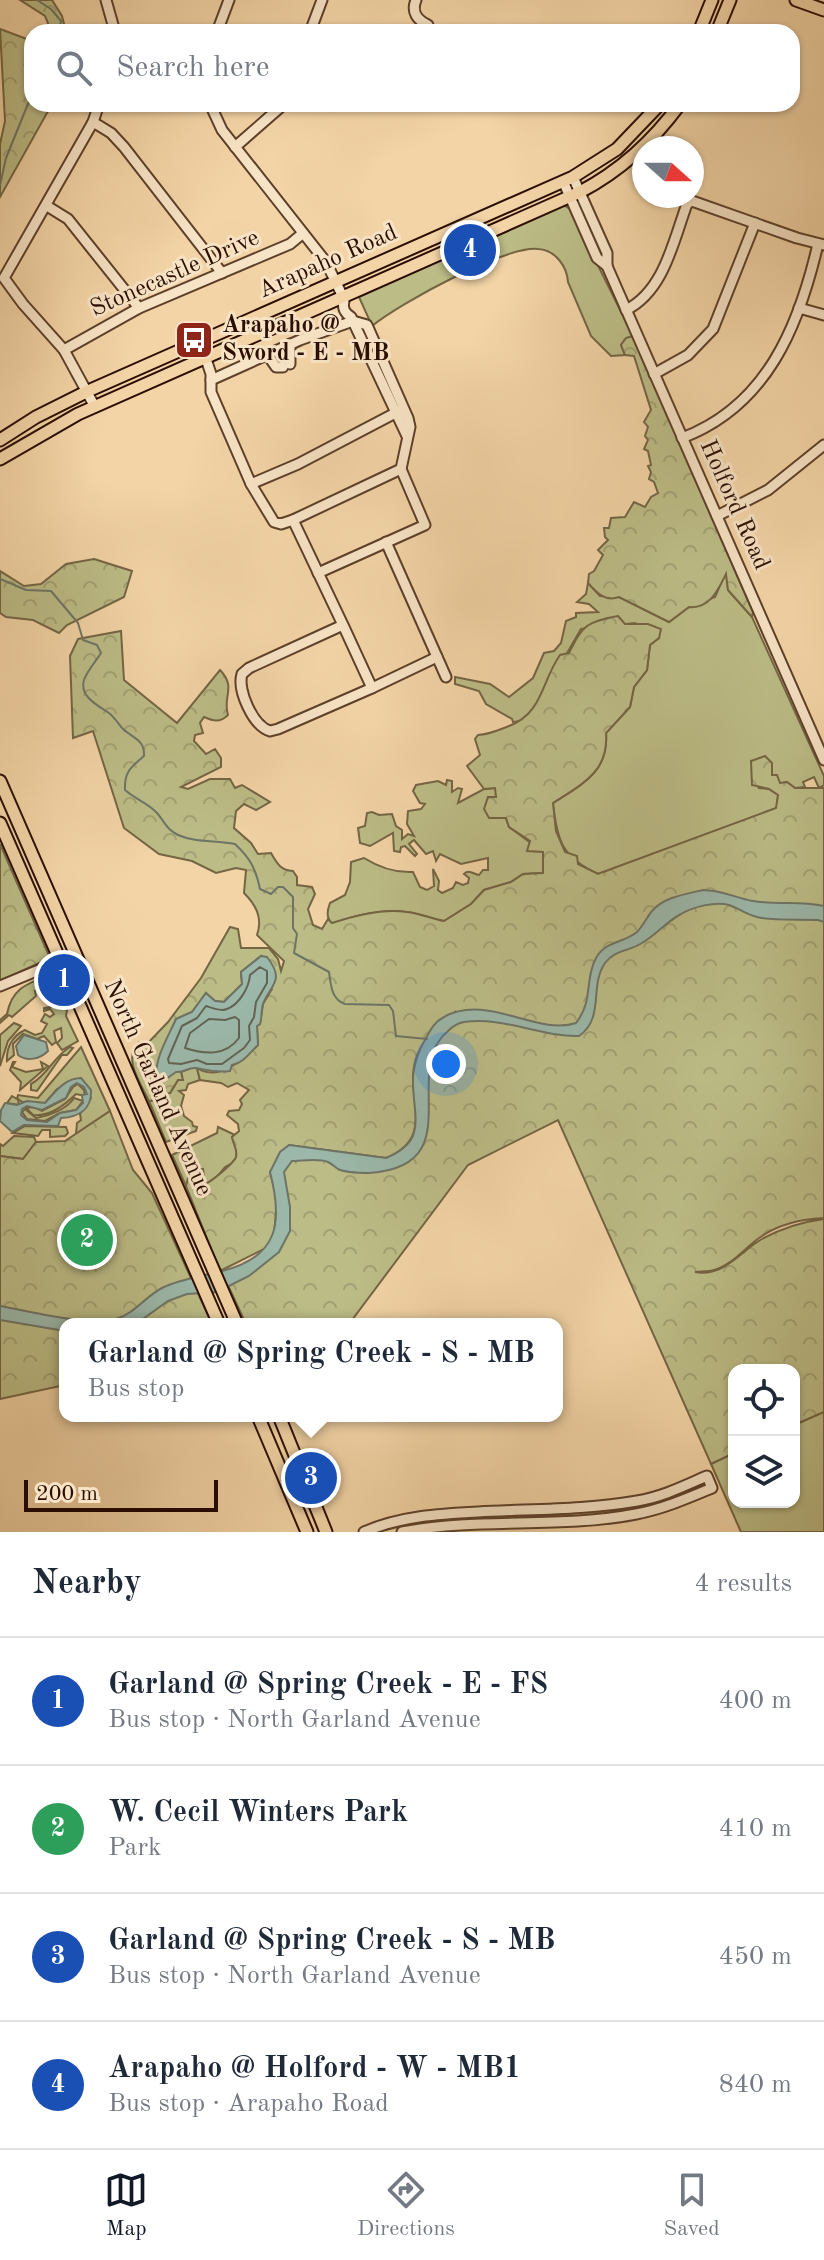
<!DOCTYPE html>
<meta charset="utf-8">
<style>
:root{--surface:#fff;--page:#f6f6f7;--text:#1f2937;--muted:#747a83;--line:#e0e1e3;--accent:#111827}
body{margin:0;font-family:"Old Standard TT",serif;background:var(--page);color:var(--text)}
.controls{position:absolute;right:24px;bottom:24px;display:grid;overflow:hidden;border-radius:16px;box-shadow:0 2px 6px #0004}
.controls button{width:72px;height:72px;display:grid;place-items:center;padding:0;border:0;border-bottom:2px solid var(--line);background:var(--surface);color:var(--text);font:40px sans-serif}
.compass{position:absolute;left:632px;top:136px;width:72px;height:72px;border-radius:50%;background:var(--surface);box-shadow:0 2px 6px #0004;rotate:111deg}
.scale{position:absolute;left:24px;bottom:20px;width:194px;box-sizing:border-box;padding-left:8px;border:4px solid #2b0e00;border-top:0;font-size:22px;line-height:28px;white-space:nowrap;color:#2b0e00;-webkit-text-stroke:6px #f7e3c5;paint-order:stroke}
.you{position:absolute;left:446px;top:1064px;width:28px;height:28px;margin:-20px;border:6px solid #fff;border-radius:50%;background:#1a73e8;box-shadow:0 0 0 12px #1a73e833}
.badge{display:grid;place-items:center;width:52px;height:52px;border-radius:50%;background:var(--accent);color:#fff;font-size:26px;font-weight:700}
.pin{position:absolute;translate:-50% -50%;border:4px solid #fff;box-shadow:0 2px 8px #0006}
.popup{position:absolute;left:59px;top:1318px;width:504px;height:104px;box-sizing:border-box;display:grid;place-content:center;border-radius:16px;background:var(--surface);filter:drop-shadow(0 2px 6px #0005);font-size:26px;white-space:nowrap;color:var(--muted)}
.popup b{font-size:30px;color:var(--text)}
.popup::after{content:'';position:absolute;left:50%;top:100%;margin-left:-16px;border:16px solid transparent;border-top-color:var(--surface)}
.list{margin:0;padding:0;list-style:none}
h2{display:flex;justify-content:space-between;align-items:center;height:104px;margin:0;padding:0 32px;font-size:34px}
h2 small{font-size:26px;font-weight:400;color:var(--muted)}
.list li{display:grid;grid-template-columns:52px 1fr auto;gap:24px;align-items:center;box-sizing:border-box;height:128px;padding:0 32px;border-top:2px solid var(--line)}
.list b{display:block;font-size:30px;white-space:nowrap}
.list p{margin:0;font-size:26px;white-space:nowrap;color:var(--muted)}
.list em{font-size:26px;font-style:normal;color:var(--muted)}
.icon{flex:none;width:44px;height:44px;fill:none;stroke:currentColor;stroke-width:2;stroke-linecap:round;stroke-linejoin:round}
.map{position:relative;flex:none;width:824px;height:1532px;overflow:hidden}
.search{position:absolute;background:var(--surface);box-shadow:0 2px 6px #0004;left:24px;right:24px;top:24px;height:88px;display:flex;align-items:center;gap:20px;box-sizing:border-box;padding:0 28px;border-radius:24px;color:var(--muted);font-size:30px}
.sheet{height:616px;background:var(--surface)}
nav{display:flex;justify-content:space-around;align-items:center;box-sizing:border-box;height:112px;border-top:2px solid var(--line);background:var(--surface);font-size:22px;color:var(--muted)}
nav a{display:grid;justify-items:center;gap:4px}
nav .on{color:var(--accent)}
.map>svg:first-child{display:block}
.grass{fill:#bcbc86;stroke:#746543;stroke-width:2}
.forest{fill:url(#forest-crowns);stroke:#746543;stroke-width:2}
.water{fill:#9bb8aa;stroke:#6e7466;stroke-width:2;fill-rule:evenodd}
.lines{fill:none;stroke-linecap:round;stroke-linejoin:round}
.shore{stroke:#636355;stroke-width:2}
.stream{stroke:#6e7466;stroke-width:2}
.minor-casing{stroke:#5d402a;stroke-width:13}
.major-casing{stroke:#2b0e00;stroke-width:15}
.minor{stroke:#f7e3c5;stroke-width:9}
.major{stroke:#f3d4a6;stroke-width:11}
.labels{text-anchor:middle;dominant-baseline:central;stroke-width:6;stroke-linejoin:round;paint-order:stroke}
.street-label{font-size:24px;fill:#2b0e00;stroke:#f7e3c5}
.poi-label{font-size:24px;font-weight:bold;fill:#2b0e00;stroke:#f7e3c5;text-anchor:start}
</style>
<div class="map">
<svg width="824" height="1532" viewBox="0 0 824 1532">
<defs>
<pattern id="forest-crowns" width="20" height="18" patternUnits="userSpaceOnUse" patternTransform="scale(2)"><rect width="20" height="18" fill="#bcbc86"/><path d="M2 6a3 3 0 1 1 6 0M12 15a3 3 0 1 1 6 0" fill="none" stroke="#a2a072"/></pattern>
</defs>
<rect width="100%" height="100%" fill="#f3d4a6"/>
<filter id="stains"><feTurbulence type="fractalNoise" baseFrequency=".0025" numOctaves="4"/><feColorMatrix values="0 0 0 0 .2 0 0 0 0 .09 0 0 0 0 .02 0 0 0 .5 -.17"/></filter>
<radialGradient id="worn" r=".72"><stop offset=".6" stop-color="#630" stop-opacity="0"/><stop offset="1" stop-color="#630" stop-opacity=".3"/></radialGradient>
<g class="grass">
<path d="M563,205L570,209L633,336L626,338L621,345L625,355L611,356L591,336L568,282C567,267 556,250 538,249C505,246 400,303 372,326L359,297Z"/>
<path d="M726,572L728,590L752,617L824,776V785L819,788L814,777L803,782L805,787L795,788L787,782L758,788L769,789L778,795L777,808L598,874C562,857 557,841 553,803C582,784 609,772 606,733L630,707L634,687L647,670L650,645L659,638L635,623L581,629L533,712L521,721L513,722L512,719L486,704L479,691L455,684V677L490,684L509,697L533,678L544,653L554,651L561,643L566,621L576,617V613L598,612L589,604L577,602L586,594L588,583L600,596L619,597L669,622L689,607L715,597Z"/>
<path d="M447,780L452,781V792L458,788L462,789L458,803L484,789L495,788L509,827L543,852L544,873L523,874L511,882L484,890L471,904L444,921C432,919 419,913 406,912C384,908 353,916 332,924C326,917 327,911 330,903L345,895L350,882L351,862L364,858C380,868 395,873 413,872L420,887L427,890L434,886L433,869L439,881L438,890L442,893L453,888L456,882L463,885L468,883L469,878L464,874C469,869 473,874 479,875L483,870H488V858L461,864L440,854L436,861L433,851L426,854L414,840L409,844L417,854L415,856L405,846L401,847L400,852L394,851L393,833L370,846L360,843L358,828L365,826L367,813L372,812L379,815L392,814L396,826L402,830V839L408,834L414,836L407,824L408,811L421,809L425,804L420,803L413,791L416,785L438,781L446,785Z"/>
<path d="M52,974L60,977L69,998L66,1016L78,1041L62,1050L57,1043L62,1038L61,1028L54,1031L56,1042L52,1045L44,1036L37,1039L23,1034L13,1044L14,1055L7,1061C6,1048 12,1036 25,1030L35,1035L42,1033L47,1024L41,1021L45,1014L50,1017L54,1014L50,1009L44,1011V1008L55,1006L51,999L57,993L48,982L41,991H35L36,996L12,1017L9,1015L0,1023V1020L7,1014C12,987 29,983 52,974Z"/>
<polygon points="14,1023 21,1026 8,1041 0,1066 0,1035"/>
<path d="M70,1047L73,1048L67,1055H62L37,1091L31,1090V1084C48,1075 54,1056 70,1047Z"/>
<polygon points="81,1047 110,1111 76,1134 77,1123 81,1120 80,1114 91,1098 81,1078 57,1089 45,1103 22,1102 18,1099 19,1105 7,1103 12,1096 17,1099 18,1095 38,1098"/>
<polygon points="13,1062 15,1062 12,1067 26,1072 43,1069 41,1062 48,1066 20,1090 21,1082 10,1070"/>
<polygon points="191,1068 197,1068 200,1080 188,1084 186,1090 179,1091 184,1095 181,1106 184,1116 192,1122 193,1126 197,1127 196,1131 166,1142 149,1101 156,1100 158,1094 170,1093 178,1080 182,1079 181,1072"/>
<path d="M78,1084L84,1090L85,1096L76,1094C65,1105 50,1117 33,1115L26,1108L34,1107L42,1111L65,1099L73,1087Z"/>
<path d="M74,1098L83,1101L76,1110L60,1113L45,1121L27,1119L22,1112L25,1109L36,1118C49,1116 67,1109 74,1098Z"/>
<polygon points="25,1126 66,1127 68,1133 65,1136 50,1137 50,1130 42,1130 38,1136 13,1133"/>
<polygon points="218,1127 235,1135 232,1137 237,1151 236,1158 231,1164 225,1167 213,1182 186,1186 172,1155 217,1133"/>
<polygon points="14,1136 34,1137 36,1142 23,1159 0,1156 0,1144 3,1146"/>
<polygon points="824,1412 824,1532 741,1532 711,1464 734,1453 734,1502 794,1502 794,1425"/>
</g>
<g class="forest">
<polygon points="20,0 52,0 62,16 66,32 45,32 48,23 45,16"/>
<polygon points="0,29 32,41 32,104 52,104 0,197 0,144 5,121"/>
<path d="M633,336L753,612L752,617L728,590L726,574C718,590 710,609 689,607L669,622L619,597C605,602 597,593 588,583L589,574L594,571L603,555L598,550L608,540L605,537L604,528H609L611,518L625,517L634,502L645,507L651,497L658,493L654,482L649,479L651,472L648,466L651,465L648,451L644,449L648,440L645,436L648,427L644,422L651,410L634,356L625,355L621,345L626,338Z"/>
<polygon points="94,559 132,571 124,597 67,625 59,633 33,620 6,617 0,613 0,571 24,586 41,584 66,564"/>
<path d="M618,616L625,624H648L661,629L659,638L650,645L647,670L634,687L630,707L606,733C609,772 582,784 553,803L556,831L565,852L577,856L578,864L598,874L776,808L778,795L769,789L752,785L751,761L765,756L772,763V775H777L780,783L787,782L795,788H824V1218C803,1219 780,1224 762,1236C746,1246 733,1265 714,1270C708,1272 701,1271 695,1272C725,1277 739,1252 762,1239C782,1228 801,1222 824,1219V1412L794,1425V1370H734V1453L711,1464L558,1120L468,1165L349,1324H246L225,1279L273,1251L283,1157L397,1160L421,1142L422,1061L456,1011C445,1022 429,1034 421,1048C396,1087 443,1135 386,1158L289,1145L270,1172L277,1199L274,1235L268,1247L220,1271L186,1186L190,1171L203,1169L205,1184C211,1182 235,1162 236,1157C238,1150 233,1144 232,1137L239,1131L238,1124L227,1115L229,1111L239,1110L242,1104L240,1100L249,1090L237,1083L228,1087L221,1083L200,1080L197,1068C218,1082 243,1060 258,1045L257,1026L260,1024L263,1004L272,989L261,956L241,972L242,984L224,1002L215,1001L206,993L192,1012L176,1019L158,1062L181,1072L183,1080H178L170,1093L158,1094L156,1100L149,1101C141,1084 122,1058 139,1042L147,1044L168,1022L201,978L230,927L238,929L241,948H269L278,959L281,971L284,961L257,935C263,918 256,905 244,893L246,870L236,868L216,873L192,861L159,854L124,828L93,731L73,738L70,656L78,639L121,631L124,680L177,723L220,670C237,688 222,696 228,715C220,723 213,721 204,717L200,723L203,733L195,735L194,741L206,754L215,749L221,758V767L181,787L188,789L210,779H230L235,788L242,785L270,802L256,810L244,804L236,811L234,828L251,843L258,854L271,853C277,863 280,870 293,871L297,877V885L312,887L315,894L308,909L313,925L322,929L328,919L332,923C353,916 384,908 407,912C419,913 432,919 444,921L471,904L484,890L511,882L523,874L543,873V852L527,851L530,841L509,827L506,818H489L484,809L488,797H496L495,788L484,789L467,766L480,755L475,739L478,735C491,734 498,730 509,726C543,713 541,682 560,655L569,653C583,625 586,622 618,616Z"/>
<polygon points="0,844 50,958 0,981"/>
<polygon points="110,1111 133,1170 152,1193 212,1324 65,1324 65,1385 0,1399 0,1156 23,1159 36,1142 65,1141"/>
</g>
<g class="water">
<path d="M703,890C722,890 736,898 753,901C777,905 800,901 824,906V922L818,920C803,919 770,921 757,917C747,915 738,908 729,905C715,901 693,907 681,914C666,922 656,935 642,943C630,951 614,950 605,963C589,986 605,1018 579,1036C541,1037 502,1016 464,1022C457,1023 452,1027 448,1031C399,1071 472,1166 369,1173C360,1173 346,1173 338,1169C335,1167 332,1164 328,1162C319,1158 302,1161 292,1161L284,1172L290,1207V1231L279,1252L249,1276L217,1292L187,1294L168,1301L136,1324H65V1331L0,1320V1306C28,1311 91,1327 116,1319C134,1314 146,1296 162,1288C180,1279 203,1276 222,1271C279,1257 283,1222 270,1172L280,1152L289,1145L386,1158C428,1141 413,1117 413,1081C413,1068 418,1051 425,1040C430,1031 434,1022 444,1017C487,993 537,1036 576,1023C594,1000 584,980 596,958C605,941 624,943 637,932C643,926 647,917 652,911C664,897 686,894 703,890Z"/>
<path d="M261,956L267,957C286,981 270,985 263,1004C261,1010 262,1018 260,1024L257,1026L258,1045C250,1052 244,1063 232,1065L230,1071C216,1073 207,1070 196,1068C188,1067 184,1073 176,1072L166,1079L157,1078C153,1061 169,1035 176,1019L192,1012L206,993L215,1001L224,1002L242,984L241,972Z"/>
<path d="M24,1035L46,1042L48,1051C40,1059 27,1062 18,1055L16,1046Z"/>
<path d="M81,1078L91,1090C92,1109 79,1117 61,1118L58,1126L24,1125L12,1132L0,1121L1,1110L5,1103L17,1105L27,1101L45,1103C55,1092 65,1078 81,1078ZM77,1083L84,1087L87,1094L82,1095L83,1103L76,1110L60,1113L47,1122L27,1120L21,1115L22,1109L27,1106L42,1110L66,1098L71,1087Z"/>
</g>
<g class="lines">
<g class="shore">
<path d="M260,967L267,971V983L256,1002L254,1017L249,1026L250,1040L244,1048L222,1064H207L197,1060L181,1064L169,1063L168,1059L182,1026L197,1018L206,1006C212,1008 221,1012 227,1009C240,1004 249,987 250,975Z"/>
<path d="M235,1017L239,1020V1038C225,1057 204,1054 185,1048L190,1033L209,1019L225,1020Z"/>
</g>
<g class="stream">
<polyline points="37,0 51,9 61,21 59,32"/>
<polyline points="0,185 6,158 32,94"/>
<path d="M0,579L26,590L51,591L78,623L83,640L97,645L101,653C96,661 87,671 84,680C79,697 99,706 109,713C114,717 118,723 122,728C132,738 145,739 144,756C131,767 124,772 125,790C135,799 148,803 157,813C164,821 167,830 178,835C196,843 216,840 235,844C250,858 256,869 260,889L271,894L278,887H283L293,897V928L297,934L294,953L329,972C331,985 331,999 345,1004L389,1005L393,1011L396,1036L427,1039"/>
</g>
<g class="minor-casing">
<g id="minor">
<polyline points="106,0 115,32"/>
<path d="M416,0C411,12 417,20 428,25"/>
<polyline points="217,32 229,0"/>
<polyline points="310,32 322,0"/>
<polyline points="210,104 222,130 326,262 343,297"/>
<polyline points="93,122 111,133 124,147 222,273"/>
<polyline points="235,147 284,104"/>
<polyline points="573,177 607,253 607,266"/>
<polyline points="563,181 597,258 607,266 824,760"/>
<polyline points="47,206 68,219 139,308"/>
<path d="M344,301C342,309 345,313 351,317L407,436"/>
<polyline points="799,308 824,315"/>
<path d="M626,310C664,291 673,242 687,204L692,201L797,238L824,245"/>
<polyline points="64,350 139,308 290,244 302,234"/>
<polyline points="267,354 276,367 283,367"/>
<polyline points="206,359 211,374 211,392 251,484 298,464 403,409"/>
<polyline points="290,364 290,344"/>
<polyline points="654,374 688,355 713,329 755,223"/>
<polyline points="211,380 300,340 353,321 367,325 408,418 410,427 401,469 293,520 281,524 274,522 251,484"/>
<polyline points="95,407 64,350 23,304 4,278 93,122 99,104"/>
<path d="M682,438C767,406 799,326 818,244"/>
<polyline points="717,516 768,490 824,445"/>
<path d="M293,520L343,625L249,668L242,674C237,690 253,726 270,731L278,729L372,688L343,625"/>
<polyline points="386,542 446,677"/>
<polyline points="318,573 425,525 401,469"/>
<polyline points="372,688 437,657"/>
<polyline points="0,986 75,955"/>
<path d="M364,1532C401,1516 439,1514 478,1512C531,1509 585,1510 637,1501C662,1497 684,1486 707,1476L712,1488C688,1498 663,1509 636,1514C559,1529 479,1517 402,1532"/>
</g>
</g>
<g class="major-casing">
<g id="major">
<polyline points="796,0 824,10"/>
<polyline points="699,32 712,0"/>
<polyline points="717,32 730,0"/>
<polyline points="0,440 36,417 88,391 573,177 617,149 660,104"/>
<path d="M0,459L78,414L580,192C620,171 653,141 680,104"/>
<polyline points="0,781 237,1324"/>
<polyline points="0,823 219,1324"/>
<polyline points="258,1416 307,1532"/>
<polyline points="279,1416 326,1532"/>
</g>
</g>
<use href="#minor" class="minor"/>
<use href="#major" class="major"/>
</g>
<defs>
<g id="bus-square" transform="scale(2)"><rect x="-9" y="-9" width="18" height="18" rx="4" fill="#8f2418" stroke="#f7e3c5"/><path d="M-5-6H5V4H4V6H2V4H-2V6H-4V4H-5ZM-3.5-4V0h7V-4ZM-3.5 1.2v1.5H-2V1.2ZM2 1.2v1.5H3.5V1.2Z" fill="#fff"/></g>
</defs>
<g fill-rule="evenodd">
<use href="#bus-square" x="194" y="340"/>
</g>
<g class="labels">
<g class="street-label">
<text transform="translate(328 262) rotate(-24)">Arapaho Road</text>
<text transform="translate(175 274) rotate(-24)">Stonecastle Drive</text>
<text transform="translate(734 505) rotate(66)">Holford Road</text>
<text transform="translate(157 1088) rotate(66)">North Garland Avenue</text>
</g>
<g class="poi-label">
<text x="222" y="326">Arapaho @<tspan x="222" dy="28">Sword - E - MB</tspan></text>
</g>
</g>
<rect width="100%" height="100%" filter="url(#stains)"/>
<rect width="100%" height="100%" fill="url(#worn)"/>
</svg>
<div class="controls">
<button><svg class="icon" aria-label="locate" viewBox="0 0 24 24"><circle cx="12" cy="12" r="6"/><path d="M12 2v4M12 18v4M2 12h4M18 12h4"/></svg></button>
<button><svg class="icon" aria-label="layers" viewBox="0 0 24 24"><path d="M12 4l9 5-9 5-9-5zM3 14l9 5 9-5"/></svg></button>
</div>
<svg class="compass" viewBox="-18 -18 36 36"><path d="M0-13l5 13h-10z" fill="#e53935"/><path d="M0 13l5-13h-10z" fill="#747a83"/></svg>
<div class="scale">200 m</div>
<div class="you"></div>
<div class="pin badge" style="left:64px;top:980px;background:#1a4fb4">1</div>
<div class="pin badge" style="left:87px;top:1240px;background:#2e9e5b">2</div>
<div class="pin badge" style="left:311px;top:1478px;background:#1a4fb4">3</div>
<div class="popup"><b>Garland @ Spring Creek - S - MB</b>Bus stop</div>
<div class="pin badge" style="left:470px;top:250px;background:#1a4fb4">4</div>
<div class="search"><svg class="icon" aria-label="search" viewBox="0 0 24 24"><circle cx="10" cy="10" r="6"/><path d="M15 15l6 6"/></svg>Search here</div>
</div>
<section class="sheet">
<h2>Nearby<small>4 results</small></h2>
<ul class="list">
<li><span class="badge" style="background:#1a4fb4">1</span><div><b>Garland @ Spring Creek - E - FS</b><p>Bus stop · North Garland Avenue</p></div><em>400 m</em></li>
<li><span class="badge" style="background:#2e9e5b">2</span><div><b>W. Cecil Winters Park</b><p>Park</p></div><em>410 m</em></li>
<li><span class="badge" style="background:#1a4fb4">3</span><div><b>Garland @ Spring Creek - S - MB</b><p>Bus stop · North Garland Avenue</p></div><em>450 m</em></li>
<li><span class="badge" style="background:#1a4fb4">4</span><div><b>Arapaho @ Holford - W - MB1</b><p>Bus stop · Arapaho Road</p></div><em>840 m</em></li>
</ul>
</section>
<nav>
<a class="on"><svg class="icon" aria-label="map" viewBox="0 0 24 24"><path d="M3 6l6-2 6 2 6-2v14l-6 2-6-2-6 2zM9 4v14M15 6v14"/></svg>Map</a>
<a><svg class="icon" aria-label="directions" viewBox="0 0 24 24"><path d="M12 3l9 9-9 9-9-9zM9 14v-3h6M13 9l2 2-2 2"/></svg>Directions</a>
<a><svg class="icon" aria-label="saved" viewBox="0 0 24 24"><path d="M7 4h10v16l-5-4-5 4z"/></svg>Saved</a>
</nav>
